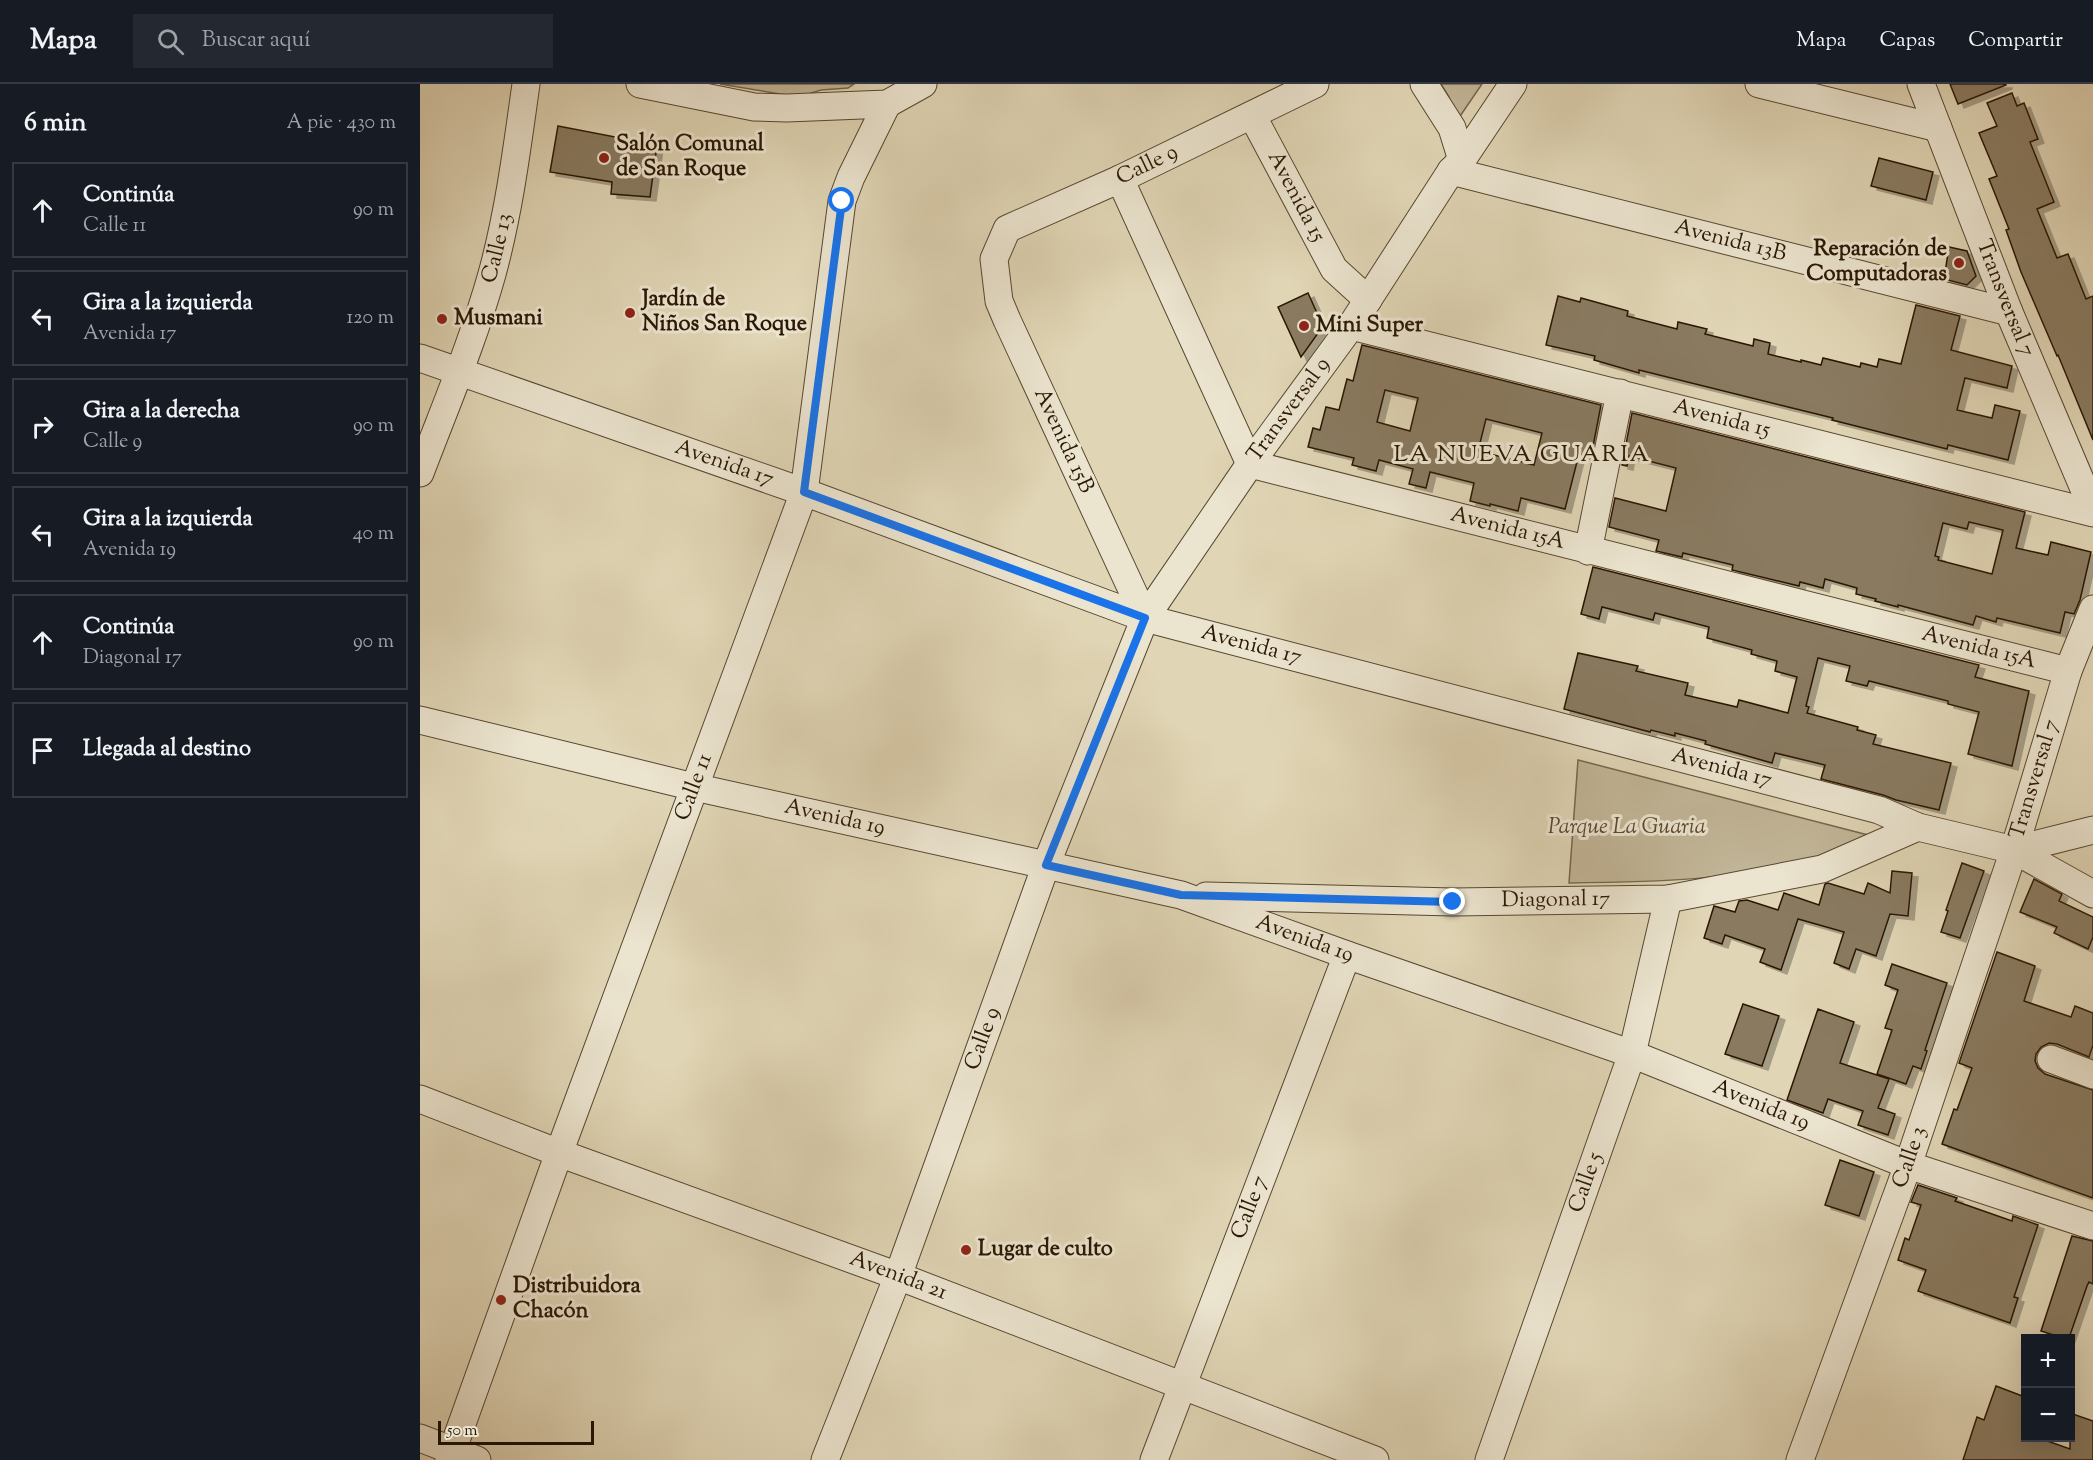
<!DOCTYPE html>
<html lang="es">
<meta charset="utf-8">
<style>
:root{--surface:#171b24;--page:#242831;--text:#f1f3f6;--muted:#9ea1a6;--line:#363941}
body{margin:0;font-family:"Sorts Mill Goudy",serif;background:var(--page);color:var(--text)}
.controls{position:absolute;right:18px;bottom:18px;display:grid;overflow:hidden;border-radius:0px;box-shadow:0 6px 24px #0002}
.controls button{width:54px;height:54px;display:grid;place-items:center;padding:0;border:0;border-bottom:2px solid var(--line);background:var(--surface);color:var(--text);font:30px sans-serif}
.scale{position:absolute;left:18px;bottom:15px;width:156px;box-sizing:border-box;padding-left:6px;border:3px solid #2b1804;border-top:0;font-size:16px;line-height:21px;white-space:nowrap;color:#2b1804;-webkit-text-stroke:4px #ebe4cf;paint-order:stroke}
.stop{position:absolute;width:18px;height:18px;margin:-14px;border:4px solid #1a73e8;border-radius:50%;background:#fff}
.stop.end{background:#1a73e8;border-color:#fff;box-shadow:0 2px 6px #0008}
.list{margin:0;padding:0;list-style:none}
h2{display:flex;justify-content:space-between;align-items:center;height:78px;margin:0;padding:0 24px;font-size:26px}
h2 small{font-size:20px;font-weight:400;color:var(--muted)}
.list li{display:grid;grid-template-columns:39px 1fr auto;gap:18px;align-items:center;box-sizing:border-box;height:96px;margin:0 12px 12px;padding:0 12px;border:2px solid var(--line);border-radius:0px}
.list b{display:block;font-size:22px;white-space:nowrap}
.list p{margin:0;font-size:20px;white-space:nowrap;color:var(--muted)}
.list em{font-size:20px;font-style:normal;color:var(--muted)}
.icon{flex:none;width:33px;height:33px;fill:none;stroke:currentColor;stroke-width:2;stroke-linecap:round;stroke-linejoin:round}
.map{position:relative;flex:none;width:1673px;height:1376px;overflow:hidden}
header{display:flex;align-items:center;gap:36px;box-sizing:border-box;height:84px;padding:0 30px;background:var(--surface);border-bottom:2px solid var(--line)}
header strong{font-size:28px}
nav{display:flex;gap:33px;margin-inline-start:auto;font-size:21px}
.search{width:420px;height:54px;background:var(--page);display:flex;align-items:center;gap:15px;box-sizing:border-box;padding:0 21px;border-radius:0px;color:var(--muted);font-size:22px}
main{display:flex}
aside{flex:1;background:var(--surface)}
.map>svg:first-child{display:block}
.green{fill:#c1b597;stroke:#76664e;stroke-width:1.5}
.building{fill:#897a60;stroke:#2b1804;stroke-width:1.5;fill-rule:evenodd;filter:url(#shadow)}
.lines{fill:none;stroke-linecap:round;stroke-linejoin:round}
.minor-casing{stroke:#584730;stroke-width:29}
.minor{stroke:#ebe4cf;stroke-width:27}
.route{stroke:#1a73e8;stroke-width:8}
.poi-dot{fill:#8f2418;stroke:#ebe4cf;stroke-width:2}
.labels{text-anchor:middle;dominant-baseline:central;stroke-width:6;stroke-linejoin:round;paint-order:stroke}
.poi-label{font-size:22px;font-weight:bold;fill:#2b1804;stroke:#ebe4cf;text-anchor:start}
.street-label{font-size:22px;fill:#2b1804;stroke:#ebe4cf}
.park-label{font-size:22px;font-style:italic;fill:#584730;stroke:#ebe4cf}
.neighbourhood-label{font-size:24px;letter-spacing:1.5px;fill:#2b1804;stroke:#ebe4cf}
</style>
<header>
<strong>Mapa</strong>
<div class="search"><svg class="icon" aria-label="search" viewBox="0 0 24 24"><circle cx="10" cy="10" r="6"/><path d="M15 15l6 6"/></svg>Buscar aquí</div>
<nav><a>Mapa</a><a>Capas</a><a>Compartir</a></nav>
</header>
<main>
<aside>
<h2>6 min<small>A pie · 430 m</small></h2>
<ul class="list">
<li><svg class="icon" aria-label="ahead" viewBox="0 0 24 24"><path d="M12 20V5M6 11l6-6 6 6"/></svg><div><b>Continúa</b><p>Calle 11</p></div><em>90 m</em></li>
<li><svg class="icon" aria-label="left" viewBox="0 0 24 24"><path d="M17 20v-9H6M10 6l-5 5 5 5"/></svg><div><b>Gira a la izquierda</b><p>Avenida 17</p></div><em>120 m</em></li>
<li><svg class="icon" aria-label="right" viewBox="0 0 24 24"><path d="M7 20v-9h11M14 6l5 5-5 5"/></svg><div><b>Gira a la derecha</b><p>Calle 9</p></div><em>90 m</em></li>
<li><svg class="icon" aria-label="left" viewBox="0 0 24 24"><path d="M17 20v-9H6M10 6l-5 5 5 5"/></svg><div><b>Gira a la izquierda</b><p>Avenida 19</p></div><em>40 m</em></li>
<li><svg class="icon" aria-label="ahead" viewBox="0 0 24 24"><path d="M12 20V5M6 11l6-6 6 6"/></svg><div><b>Continúa</b><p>Diagonal 17</p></div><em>90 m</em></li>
<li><svg class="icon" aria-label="arrive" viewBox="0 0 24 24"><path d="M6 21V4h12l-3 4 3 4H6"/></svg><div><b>Llegada al destino</b></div></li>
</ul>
</aside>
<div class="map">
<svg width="1673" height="1376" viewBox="0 0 1673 1376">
<defs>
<filter id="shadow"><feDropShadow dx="6" dy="4" stdDeviation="0" flood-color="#0004"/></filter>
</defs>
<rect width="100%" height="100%" fill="#e0d5b5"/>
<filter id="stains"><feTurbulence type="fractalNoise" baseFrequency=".00333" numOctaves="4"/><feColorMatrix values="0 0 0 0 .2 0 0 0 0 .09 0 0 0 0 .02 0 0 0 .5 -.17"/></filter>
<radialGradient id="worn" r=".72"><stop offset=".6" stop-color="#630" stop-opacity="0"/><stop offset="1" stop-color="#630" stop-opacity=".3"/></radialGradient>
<g class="green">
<polygon points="300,0 434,0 428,4 401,6 378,13"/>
<polygon points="1021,0 1062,0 1034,41 1029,13"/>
<path d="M1158,676L1448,751C1431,758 1415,768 1398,773C1316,797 1233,798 1149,799Z"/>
</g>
<g class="building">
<polygon points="1530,0 1586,0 1586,1 1538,20"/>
<polygon points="1592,9 1597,22 1604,19 1618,55 1610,58 1634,118 1617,125 1637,174 1648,170 1666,215 1673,212 1673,356 1638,271 1637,272 1601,188 1586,146 1589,145 1569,95 1577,92 1559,49 1577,42 1567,19"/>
<polygon points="138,42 237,61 230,113 191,110 192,98 130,88"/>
<polygon points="1459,74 1513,88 1506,116 1451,102"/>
<polygon points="1529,163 1547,167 1556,192 1547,201 1524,195"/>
<polygon points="888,209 902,240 901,245 881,273 858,223"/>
<polygon points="1138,212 1160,218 1161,214 1208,227 1207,232 1257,245 1258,238 1287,245 1285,250 1333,262 1334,255 1350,259 1348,270 1381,278 1381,276 1401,281 1403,274 1440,283 1441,279 1457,283 1459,275 1481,280 1496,221 1540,232 1531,266 1592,282 1587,304 1545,294 1537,326 1572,334 1575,321 1600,327 1588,376 1528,361 1527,365 1412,336 1413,334 1364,322 1219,286 1219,289 1174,276 1175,272 1126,261"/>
<path d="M942,261L1181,321L1171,373L1159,370L1145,425L1101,414L1098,427L1070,420V422L1050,417L1054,399L1010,388L1006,404L989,400L993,385L959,376L956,387L932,381L934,374L888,363L893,344L900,346L906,323L919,326L927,295L933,297ZM965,306L998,314L990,347L957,338ZM1066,335L1122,349L1114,381L1058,367Z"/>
<path d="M1212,329L1605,428L1596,464L1628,471L1631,458L1671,468L1660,516L1654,530L1645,528L1640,549L1577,534L1576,538L1556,532L1553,541L1478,521V523L1455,517L1456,515L1436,510L1437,504L1405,495L1403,504L1380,498L1379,502L1312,486L1313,481L1263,469L1262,473L1236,467L1239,456L1189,443L1195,414L1246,427L1256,384L1209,372L1207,382L1202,381ZM1549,438L1583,446L1572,490L1518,476L1519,473L1515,472L1523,439L1547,445Z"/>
<polygon points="1173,483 1559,581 1555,593 1609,607 1592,682 1548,670 1559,628 1528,620 1528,617 1449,597 1447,602 1426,597 1430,582 1398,574 1386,622 1389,623 1387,629 1438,643 1437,646 1456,651 1453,660 1531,679 1519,726 1476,716 1463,711 1401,695 1405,681 1355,669 1352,679 1285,660 1286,657 1255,649 1255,652 1231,646 1230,648 1144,625 1158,569 1218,582 1216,587 1268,599 1265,611 1317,623 1319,616 1368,629 1377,593 1355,587 1357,577 1331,570 1332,566 1287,554 1289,543 1235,529 1233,536 1182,523 1179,535 1161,530"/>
<polygon points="1542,779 1564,787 1540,854 1521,848 1528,827 1526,826"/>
<polygon points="1472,787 1492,789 1488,832 1470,830 1456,872 1436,865 1429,885 1414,879 1424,848 1378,835 1361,886 1340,878 1345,865 1305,851 1302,860 1284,854 1294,822 1315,828 1319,817 1327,816 1358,826 1364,809 1399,821 1405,800 1408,799 1444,810 1448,799 1470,809"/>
<polygon points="1614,795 1642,810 1639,817 1673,833 1673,853 1668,865 1634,849 1637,843 1600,828"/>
<polygon points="1577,868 1615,882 1604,917 1651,933 1655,922 1673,929 1673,961 1669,973 1637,960 1629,959 1621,963 1616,970 1615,977 1618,984 1625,990 1673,1006 1673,1114 1522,1060 1534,1025 1537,1026 1552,984 1539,979"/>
<polygon points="1472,880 1527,899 1505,966 1507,967 1501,985 1493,982 1486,1000 1457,990 1472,946 1465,944 1478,906 1465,901"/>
<polygon points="1323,920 1359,932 1342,982 1305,970"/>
<polygon points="1398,925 1434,938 1420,979 1469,995 1458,1024 1475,1030 1468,1051 1438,1041 1443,1027 1408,1015 1403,1029 1367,1016"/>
<polygon points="1420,1076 1454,1088 1439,1132 1405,1121"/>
<polygon points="1498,1101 1537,1114 1535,1117 1592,1137 1593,1132 1618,1141 1594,1213 1598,1214 1590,1239 1498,1207 1506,1186 1478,1176 1485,1154 1489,1156 1501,1121 1491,1118"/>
<polygon points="1652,1152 1673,1157 1673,1200 1669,1198 1667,1202 1649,1254 1643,1254 1621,1247"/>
<polygon points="1576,1302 1605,1313 1605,1353 1616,1353 1650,1365 1650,1329 1673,1337 1673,1376 1543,1376 1557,1333 1564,1336"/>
</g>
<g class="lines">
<g class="minor-casing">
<g id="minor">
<polyline points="220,0 334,23 367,24 467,20 503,0"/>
<polyline points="1004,0 1032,44 1042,76"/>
<polyline points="1339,0 1518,44"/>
<path id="s1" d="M1501,0L1589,228L1673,426"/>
<path id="s2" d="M832,31L914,185L948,216"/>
<path id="s3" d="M1031,87L1589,228"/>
<path id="s4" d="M700,95L830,380L1648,587"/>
<path id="s5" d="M931,242L1673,429"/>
<path id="s6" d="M0,274L384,408L725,534L1459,726L1498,743L1594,766L1673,810"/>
<path id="s7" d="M0,389C25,323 53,258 72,190C89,128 97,64 106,0"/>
<polyline points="1168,467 1200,309"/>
<path id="s8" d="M725,534L587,236L579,217L574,175L587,145L700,95L895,0"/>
<path id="s9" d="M0,636L274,703L761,811L927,871L1212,970L1488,1081L1673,1142"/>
<polyline points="1594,766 1673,746"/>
<path id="s10" d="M786,812L1033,818L1248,815L1402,785L1498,743"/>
<polyline points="1631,975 1673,991"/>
<path id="s11" d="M0,1015L139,1069L478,1192L955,1376"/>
<polyline points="0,1354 57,1376"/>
<path id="s12" d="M29,1376L139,1069L384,408L422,117L431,93L467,20"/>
<path id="s13" d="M405,1376L478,1192L626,781L725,534L830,380L931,242L1031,87L1042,76L1093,0"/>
<path id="s14" d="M734,1376L927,871"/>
<path id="s15" d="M1069,1376L1212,970L1248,815"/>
<path id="s16" d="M1380,1376L1488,1081L1594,766L1648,587L1673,525"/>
</g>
</g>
<use href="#minor" class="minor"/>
</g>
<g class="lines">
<polyline class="route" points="422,117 384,408 725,534 626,781 761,811 1033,818"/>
</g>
<g class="poi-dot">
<circle cx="184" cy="74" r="6"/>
<circle cx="1539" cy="179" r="6"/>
<circle cx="210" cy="229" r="6"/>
<circle cx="22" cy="235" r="6"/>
<circle cx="884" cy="242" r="6"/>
<circle cx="546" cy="1166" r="6"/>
<circle cx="81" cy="1216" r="6"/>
</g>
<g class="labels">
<g class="poi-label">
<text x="196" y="61">Salón Comunal<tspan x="196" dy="25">de San Roque</tspan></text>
<text x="1527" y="166" text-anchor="end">Reparación de<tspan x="1527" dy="25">Computadoras</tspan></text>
<text x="222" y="216">Jardín de<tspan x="222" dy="25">Niños San Roque</tspan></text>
<text x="34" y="235">Musmani</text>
<text x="896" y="242">Mini Super</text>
<text x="558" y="1166">Lugar de culto</text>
<text x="93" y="1203">Distribuidora<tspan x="93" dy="25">Chacón</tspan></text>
</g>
<g class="street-label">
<text stroke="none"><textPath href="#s8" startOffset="578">Calle 9</textPath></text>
<text stroke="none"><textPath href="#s2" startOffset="93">Avenida 15</textPath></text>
<text stroke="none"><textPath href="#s3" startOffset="288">Avenida 13B</textPath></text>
<text stroke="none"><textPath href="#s7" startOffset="238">Calle 13</textPath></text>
<text stroke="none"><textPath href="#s1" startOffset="230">Transversal 7</textPath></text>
<text stroke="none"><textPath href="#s13" startOffset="1154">Transversal 9</textPath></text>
<text stroke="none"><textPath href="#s5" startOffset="382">Avenida 15</textPath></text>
<text transform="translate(643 357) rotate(65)">Avenida 15B</text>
<text stroke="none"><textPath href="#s6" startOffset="322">Avenida 17</textPath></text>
<text stroke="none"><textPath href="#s4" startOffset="579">Avenida 15A</textPath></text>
<text stroke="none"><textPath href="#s6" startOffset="880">Avenida 17</textPath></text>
<text stroke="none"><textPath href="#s4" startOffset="1065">Avenida 15A</textPath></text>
<text stroke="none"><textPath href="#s6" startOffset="1366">Avenida 17</textPath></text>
<text stroke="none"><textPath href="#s16" startOffset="720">Transversal 7</textPath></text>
<text stroke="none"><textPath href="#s12" startOffset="716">Calle 11</textPath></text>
<text stroke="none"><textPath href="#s9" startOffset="426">Avenida 19</textPath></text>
<text stroke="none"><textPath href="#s10" startOffset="350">Diagonal 17</textPath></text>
<text stroke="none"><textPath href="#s9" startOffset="912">Avenida 19</textPath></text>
<text stroke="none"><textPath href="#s13" startOffset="450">Calle 9</textPath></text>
<text stroke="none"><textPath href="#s9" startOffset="1398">Avenida 19</textPath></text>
<text stroke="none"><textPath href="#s16" startOffset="322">Calle 3</textPath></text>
<text stroke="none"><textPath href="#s15" startOffset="294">Calle 5</textPath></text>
<text stroke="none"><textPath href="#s14" startOffset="270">Calle 7</textPath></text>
<text stroke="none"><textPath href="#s11" startOffset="510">Avenida 21</textPath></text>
</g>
<g class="park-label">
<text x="1207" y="744">Parque La Guaria</text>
</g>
<g class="neighbourhood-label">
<text x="1102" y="371">LA NUEVA GUARIA</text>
</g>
</g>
<rect width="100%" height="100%" filter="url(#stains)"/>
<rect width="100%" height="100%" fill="url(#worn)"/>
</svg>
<div class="controls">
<button>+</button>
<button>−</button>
</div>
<div class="scale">50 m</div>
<div class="stop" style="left:422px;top:117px"></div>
<div class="stop end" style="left:1033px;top:818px"></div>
</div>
</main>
